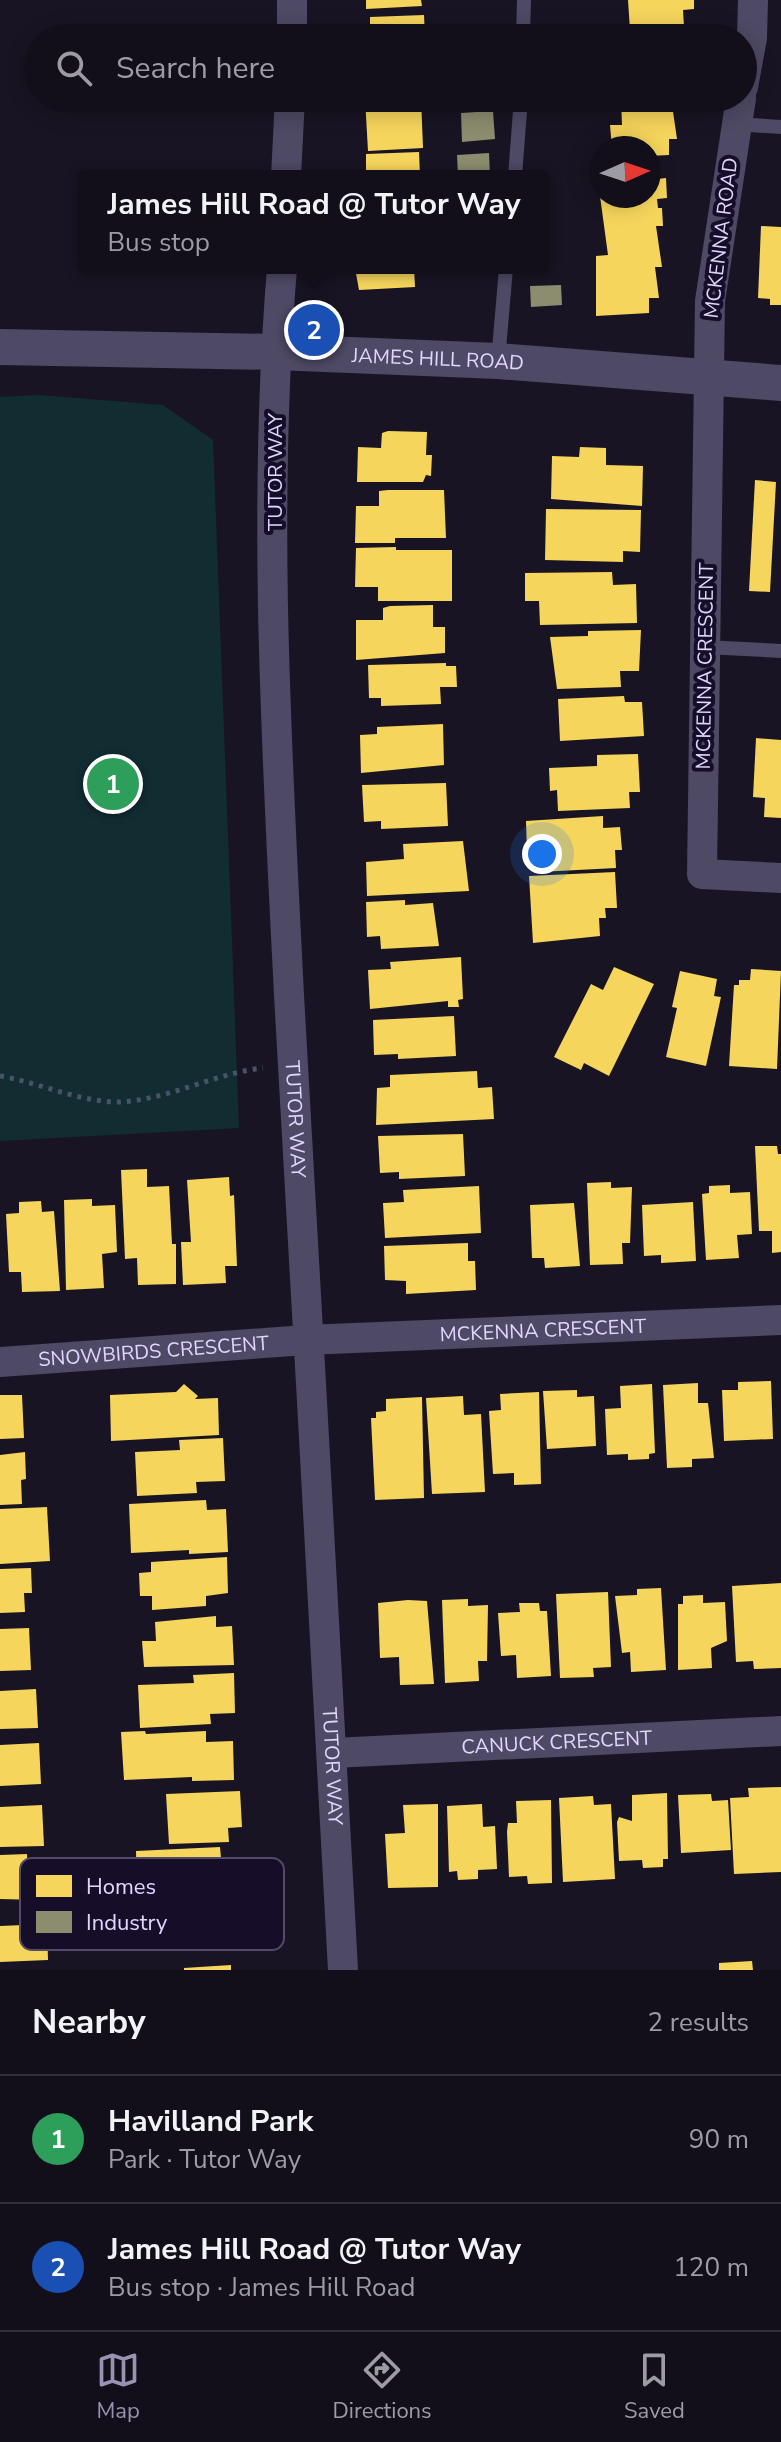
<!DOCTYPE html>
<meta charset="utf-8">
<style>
:root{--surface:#130f1a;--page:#1c1823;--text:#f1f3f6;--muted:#9d9ca2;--line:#322f39;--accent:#9a92b2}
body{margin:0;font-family:"Nunito Sans",sans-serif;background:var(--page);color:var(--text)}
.compass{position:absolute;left:589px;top:136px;width:72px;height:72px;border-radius:50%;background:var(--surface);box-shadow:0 4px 20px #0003;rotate:87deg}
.you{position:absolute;left:542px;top:854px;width:28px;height:28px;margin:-20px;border:6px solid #fff;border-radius:50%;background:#1a73e8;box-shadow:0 0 0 12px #1a73e833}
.badge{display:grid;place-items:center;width:52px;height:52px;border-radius:50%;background:var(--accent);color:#fff;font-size:26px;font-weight:700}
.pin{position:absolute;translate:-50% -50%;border:4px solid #fff;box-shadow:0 2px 8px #0006}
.popup{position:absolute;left:78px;top:170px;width:472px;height:104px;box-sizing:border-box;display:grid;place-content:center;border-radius:8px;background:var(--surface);filter:drop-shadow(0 2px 6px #0005);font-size:26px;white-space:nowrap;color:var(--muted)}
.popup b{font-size:30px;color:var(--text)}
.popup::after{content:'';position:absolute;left:50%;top:100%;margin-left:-16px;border:16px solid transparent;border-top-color:var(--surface)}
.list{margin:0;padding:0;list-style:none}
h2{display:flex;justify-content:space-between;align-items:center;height:104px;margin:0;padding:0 32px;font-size:34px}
h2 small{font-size:26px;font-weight:400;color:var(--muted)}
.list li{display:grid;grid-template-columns:52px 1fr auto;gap:24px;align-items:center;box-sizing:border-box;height:128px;padding:0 32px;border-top:2px solid var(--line)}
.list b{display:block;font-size:30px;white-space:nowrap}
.list p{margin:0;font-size:26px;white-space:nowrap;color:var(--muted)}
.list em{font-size:26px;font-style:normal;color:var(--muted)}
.icon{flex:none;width:44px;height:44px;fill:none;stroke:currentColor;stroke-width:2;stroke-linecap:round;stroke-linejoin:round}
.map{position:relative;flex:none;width:781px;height:1970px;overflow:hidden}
.search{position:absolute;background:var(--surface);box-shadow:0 4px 20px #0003;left:24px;right:24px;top:24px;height:88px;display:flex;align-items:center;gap:20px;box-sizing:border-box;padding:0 28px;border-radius:44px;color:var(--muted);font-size:30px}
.sheet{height:360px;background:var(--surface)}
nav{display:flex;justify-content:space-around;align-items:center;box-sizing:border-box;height:112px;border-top:2px solid var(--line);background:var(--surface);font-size:22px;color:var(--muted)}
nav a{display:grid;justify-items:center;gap:4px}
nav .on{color:var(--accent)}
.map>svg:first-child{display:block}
.green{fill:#122d32}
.homes{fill:#f6d55c}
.industry{fill:#8c8c6e}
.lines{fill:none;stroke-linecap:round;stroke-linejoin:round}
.path{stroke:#485465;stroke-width:5;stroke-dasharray:4 6;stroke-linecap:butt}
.service{stroke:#4e4964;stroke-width:14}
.minor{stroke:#4e4964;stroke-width:30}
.tertiary{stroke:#4e4964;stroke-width:36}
.labels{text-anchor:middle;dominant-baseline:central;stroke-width:8;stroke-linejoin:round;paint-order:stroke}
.street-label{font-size:20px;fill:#e0d6ff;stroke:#160e29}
.key{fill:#160e29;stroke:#534a69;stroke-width:2}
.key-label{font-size:22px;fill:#e0d6ff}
</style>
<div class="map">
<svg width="781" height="1970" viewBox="0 0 781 1970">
<rect width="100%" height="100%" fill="#191423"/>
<polygon class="green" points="38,395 163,405 213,440 239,1128 0,1141 0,397"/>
<g class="homes">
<polygon points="366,0 421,0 422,6 366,9"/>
<polygon points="628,0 694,0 694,9 683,10 684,27 630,30"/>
<polygon points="424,15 425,38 363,38 362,34 370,33 370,17"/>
<polygon points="365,98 421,98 423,148 368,151"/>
<polygon points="621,98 671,98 677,139 669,139 669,155 649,156 649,148 612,148 610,125 622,125"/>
<polygon points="419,152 420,176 359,176 358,171 366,170 366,154"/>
<polygon points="649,165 655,165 657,179 666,178 667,198 657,199 658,208 662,208 663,226 656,226 662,267 655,267 659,298 649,298 649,313 596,316 596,256 608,255 600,196 649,196"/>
<polygon points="761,226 781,227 781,305 770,305 770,299 758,298"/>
<polygon points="355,268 414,268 415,287 359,290"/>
<polygon points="388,431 427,432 426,455 432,455 431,476 426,475 423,482 357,482 358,447 381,448 382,433"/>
<polygon points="580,447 606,448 606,465 643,466 642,506 551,499 552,456 579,457"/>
<polygon points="755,480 776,482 770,592 749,591"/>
<polygon points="388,490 444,490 446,538 395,538 395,543 355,543 356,506 379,506 379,491"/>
<polygon points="546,509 641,510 640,552 623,551 623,562 545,560"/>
<polygon points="396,547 396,550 452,550 452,601 378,601 378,587 355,587 356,548"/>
<polygon points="612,572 613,585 636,584 637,623 540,625 539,601 525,601 525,573"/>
<polygon points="433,605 433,627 445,627 445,653 356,660 356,620 383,620 383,608 390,606"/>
<polygon points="641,630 639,671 620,671 621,687 557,689 550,637 588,636 588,631"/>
<polygon points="446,663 446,666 456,666 457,687 440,687 441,704 381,706 381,698 369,698 368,665"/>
<polygon points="624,696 625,702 642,702 644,736 560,741 558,699"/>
<polygon points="443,724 444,765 361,773 360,735 377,734 377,727"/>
<polygon points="756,738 781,740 781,818 764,817 765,798 753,797"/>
<polygon points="638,754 640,792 629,792 630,808 558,811 557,790 550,791 549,768 597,766 597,755"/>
<polygon points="446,783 448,826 381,829 381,821 364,822 362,785"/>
<polygon points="603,816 603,828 620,827 622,850 615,850 616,868 539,872 538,853 527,853 526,821"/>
<polygon points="463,841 469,891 367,896 366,862 404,859 403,844"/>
<polygon points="615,872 617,908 605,908 606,918 599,918 600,936 533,943 529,876"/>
<polygon points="405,900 405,905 433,903 439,946 381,949 380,936 367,937 366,902"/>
<polygon points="461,957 463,999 458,1000 459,1007 448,1007 448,1001 370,1009 368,970 391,969 390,962"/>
<polygon points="614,967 654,984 609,1076 584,1063 581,1070 554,1057 591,984 603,990"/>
<polygon points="751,969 781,971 777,1069 729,1066 734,985 739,985 739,980 750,980"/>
<polygon points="680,971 717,979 714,996 721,997 706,1066 666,1057 677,1008 672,1007"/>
<polygon points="454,1016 456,1056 398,1059 398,1054 374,1055 373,1020"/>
<polygon points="477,1071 478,1088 492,1087 494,1119 376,1125 377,1088 390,1087 390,1075"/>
<polygon points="463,1134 465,1176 399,1179 399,1172 380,1173 378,1136"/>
<polygon points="755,1146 777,1146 778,1154 781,1154 781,1252 772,1253 772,1231 759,1231"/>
<polygon points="147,1169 147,1187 169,1186 172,1244 176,1244 176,1284 138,1285 137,1258 125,1259 121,1170"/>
<polygon points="229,1177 230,1196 234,1195 237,1266 225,1266 226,1283 183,1285 181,1242 191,1242 187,1180"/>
<polygon points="611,1182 611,1188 632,1187 630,1243 622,1243 623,1264 590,1265 587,1183"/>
<polygon points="730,1185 730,1193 750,1192 752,1234 737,1235 739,1258 706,1260 702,1194 709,1193 709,1186"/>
<polygon points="479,1186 481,1233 385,1238 383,1203 404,1202 403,1190"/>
<polygon points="92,1199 92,1206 115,1205 117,1252 102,1254 104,1288 66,1290 64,1200"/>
<polygon points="41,1201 42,1212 54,1211 60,1291 22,1292 21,1272 9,1272 6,1214 19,1213 19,1202"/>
<polygon points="693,1202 696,1261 661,1263 661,1255 644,1256 642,1205"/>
<polygon points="574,1203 580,1266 545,1268 544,1258 532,1258 530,1205"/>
<polygon points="468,1243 468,1261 475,1261 476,1290 406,1294 406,1281 385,1280 384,1246"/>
<polygon points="771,1381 773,1439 724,1441 722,1390 738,1390 738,1382"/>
<polygon points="698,1383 698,1403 708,1403 714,1458 692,1459 692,1467 667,1468 663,1385"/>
<polygon points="184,1384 198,1396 195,1399 218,1398 219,1435 111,1441 110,1395 176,1392"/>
<polygon points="652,1384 655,1453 649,1454 649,1459 628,1460 628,1454 607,1455 605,1409 621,1408 620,1386"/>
<polygon points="577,1390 577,1397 594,1396 596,1446 547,1449 543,1391"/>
<polygon points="539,1392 541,1484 514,1485 514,1473 493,1474 489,1411 501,1410 500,1394"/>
<polygon points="0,1395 22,1395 24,1438 0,1439"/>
<polygon points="463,1396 464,1415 481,1414 485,1492 432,1494 426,1398"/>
<polygon points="422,1397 424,1498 375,1500 371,1418 376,1418 376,1412 386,1411 386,1399"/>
<polygon points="223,1438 225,1481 196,1482 197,1493 137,1496 135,1452 180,1450 179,1440"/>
<polygon points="25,1452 26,1479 21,1480 22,1504 0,1505 0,1455"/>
<polygon points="206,1500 207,1510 226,1509 228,1552 189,1554 189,1550 131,1553 129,1504"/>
<polygon points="47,1507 50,1561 0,1564 0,1509"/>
<polygon points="227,1557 228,1593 206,1596 206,1606 152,1610 152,1596 140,1596 139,1573 151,1572 151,1562"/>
<polygon points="31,1568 32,1593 24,1593 25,1612 0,1613 0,1569"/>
<polygon points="781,1583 781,1668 754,1669 753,1661 736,1662 732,1586"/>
<polygon points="661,1588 666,1670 631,1672 630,1652 622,1653 615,1596 637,1595 637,1589"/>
<polygon points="608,1592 611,1667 593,1668 594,1677 560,1678 556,1594"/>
<polygon points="703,1595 703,1603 725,1602 727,1641 711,1648 712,1668 678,1670 678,1604 683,1604 683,1596"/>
<polygon points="468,1599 468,1606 488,1605 487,1661 478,1661 479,1681 445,1683 442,1600"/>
<polygon points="408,1600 427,1601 434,1684 400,1685 399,1657 380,1658 378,1603"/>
<polygon points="519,1603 539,1603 540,1611 547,1611 551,1676 517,1678 516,1655 501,1656 498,1613 520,1612"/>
<polygon points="216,1616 216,1627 232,1626 234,1665 144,1667 142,1641 156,1641 155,1622"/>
<polygon points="29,1628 31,1670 0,1671 0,1629"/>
<polygon points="234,1673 235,1713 210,1714 211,1724 140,1728 138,1685 194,1683 193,1675"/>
<polygon points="36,1689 38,1728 0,1729 0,1691"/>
<polygon points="145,1731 146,1734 206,1731 206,1742 233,1741 234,1780 192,1781 192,1777 124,1780 121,1732"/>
<polygon points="39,1743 41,1784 0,1786 0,1745"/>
<polygon points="781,1787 781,1872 734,1874 730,1798 749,1797 748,1788"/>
<polygon points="240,1791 242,1827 228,1828 229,1842 169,1844 166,1794"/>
<polygon points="667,1793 668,1859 663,1859 663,1867 643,1868 642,1860 619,1861 617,1822 619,1817 632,1821 632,1795"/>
<polygon points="711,1794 712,1801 728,1800 731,1850 681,1853 678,1795"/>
<polygon points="593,1796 594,1805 611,1804 615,1879 563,1882 559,1798"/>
<polygon points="551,1800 552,1883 528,1884 527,1876 509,1877 507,1832 508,1823 517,1823 516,1801"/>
<polygon points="438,1804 438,1887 388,1888 385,1834 405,1833 403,1805"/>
<polygon points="482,1804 483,1827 495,1826 497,1869 478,1870 478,1879 458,1880 457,1871 449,1872 447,1806"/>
<polygon points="42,1805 44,1846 0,1847 0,1807"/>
<polygon points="220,1847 221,1858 239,1857 240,1895 137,1896 136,1851"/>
<polygon points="27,1854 28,1877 39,1877 40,1900 0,1899 0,1855"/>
<polygon points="207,1901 240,1902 242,1937 215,1938 216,1944 140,1949 139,1907"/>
<polygon points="47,1924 48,1960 0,1962 0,1926"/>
<polygon points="752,1961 753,1970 719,1970 719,1963"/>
<polygon points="231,1965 231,1970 184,1970 184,1968"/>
</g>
<g class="industry">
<polygon points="465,98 497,98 498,109 465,111"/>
<polygon points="493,111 495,139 462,142 461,113"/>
<polygon points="489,153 490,176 458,176 457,155"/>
<polygon points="561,285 562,305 531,307 530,286"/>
</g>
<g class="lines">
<path class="path" d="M0,1076C41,1083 78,1102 119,1102C168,1100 215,1073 263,1068"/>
<g class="service">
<polyline points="523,38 524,0"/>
<polyline points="736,124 781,127"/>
<polyline points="515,176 521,98"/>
<polyline points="498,361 506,268"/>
<polyline points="705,647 781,651"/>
</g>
<g class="minor">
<polyline points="292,38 292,0"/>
<polyline points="743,87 752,38 753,0"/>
<polyline points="741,98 710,301 702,874 781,878"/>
<polyline points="286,176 290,98"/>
<path id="s1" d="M282,268C262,510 277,754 289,995C306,1320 328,1645 343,1970"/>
<path id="s2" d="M0,1362L306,1340L781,1320"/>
<path id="s3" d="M333,1753L781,1731"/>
</g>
<path class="tertiary" id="s4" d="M0,347L276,352L498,361L781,383"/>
</g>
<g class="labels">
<g class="street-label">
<text transform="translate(721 238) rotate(-83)">MCKENNA ROAD</text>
<text stroke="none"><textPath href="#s4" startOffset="438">JAMES HILL ROAD</textPath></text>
<text transform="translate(275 472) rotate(-90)">TUTOR WAY</text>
<text transform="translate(705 666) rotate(-89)">MCKENNA CRESCENT</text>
<text stroke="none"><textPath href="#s1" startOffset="852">TUTOR WAY</textPath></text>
<text stroke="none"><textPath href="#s2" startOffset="544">MCKENNA CRESCENT</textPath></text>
<text stroke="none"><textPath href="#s2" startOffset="154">SNOWBIRDS CRESCENT</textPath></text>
<text stroke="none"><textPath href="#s3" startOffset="224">CANUCK CRESCENT</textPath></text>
<text stroke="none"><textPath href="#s1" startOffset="1500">TUTOR WAY</textPath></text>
</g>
</g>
<rect x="20" y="1858" width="264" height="92" rx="12" class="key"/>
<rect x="36" y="1875" width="36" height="22" fill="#f6d55c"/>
<rect x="36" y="1911" width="36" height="22" fill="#8c8c6e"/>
<g class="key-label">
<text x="86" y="1894">Homes</text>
<text x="86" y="1930">Industry</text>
</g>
</svg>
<svg class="compass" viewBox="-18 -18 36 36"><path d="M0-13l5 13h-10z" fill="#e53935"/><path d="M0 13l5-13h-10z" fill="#9d9ca2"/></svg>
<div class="you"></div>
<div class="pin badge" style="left:113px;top:784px;background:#2e9e5b">1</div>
<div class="pin badge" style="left:314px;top:330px;background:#1a4fb4">2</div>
<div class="popup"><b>James Hill Road @ Tutor Way</b>Bus stop</div>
<div class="search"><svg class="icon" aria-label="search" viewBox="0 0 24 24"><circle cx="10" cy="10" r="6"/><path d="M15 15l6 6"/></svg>Search here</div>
</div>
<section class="sheet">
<h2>Nearby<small>2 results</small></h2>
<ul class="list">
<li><span class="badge" style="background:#2e9e5b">1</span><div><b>Havilland Park</b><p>Park · Tutor Way</p></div><em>90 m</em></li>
<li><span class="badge" style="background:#1a4fb4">2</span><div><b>James Hill Road @ Tutor Way</b><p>Bus stop · James Hill Road</p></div><em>120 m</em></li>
</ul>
</section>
<nav>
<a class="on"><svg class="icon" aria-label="map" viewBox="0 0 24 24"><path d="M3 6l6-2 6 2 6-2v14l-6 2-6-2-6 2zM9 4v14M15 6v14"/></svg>Map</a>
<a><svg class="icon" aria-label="directions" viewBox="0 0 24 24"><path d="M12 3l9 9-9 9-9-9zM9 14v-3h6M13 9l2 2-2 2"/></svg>Directions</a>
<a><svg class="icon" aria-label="saved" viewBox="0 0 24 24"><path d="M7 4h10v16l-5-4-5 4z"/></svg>Saved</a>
</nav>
